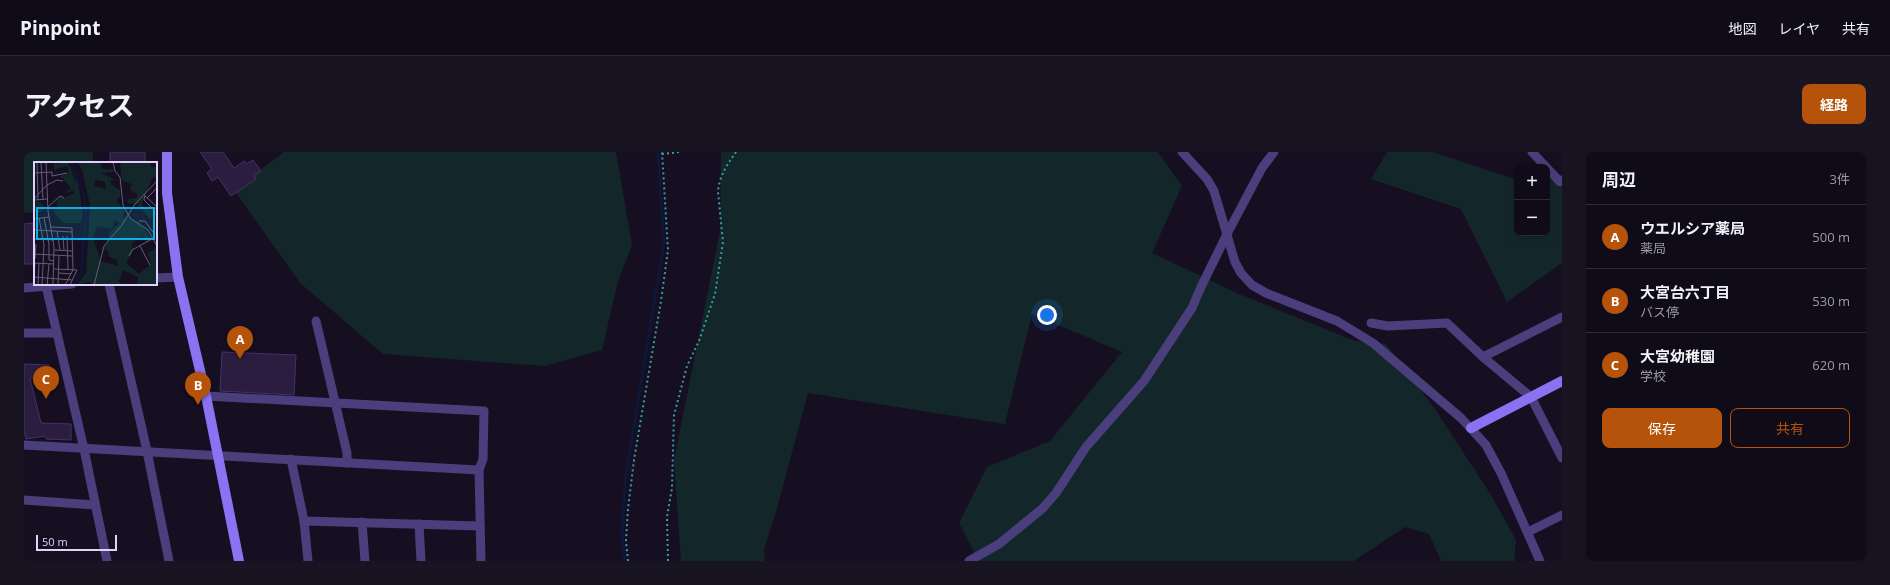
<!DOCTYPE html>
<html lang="ja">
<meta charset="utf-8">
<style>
:root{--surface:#100b19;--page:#191422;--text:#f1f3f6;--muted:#9c9ba2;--line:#302b38;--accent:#b45309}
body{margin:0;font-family:"Open Sans","Noto Sans JP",sans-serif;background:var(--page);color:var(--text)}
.controls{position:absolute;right:12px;top:12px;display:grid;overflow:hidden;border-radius:8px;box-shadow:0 2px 10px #0003}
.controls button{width:36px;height:36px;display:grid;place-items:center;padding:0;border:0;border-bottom:1px solid var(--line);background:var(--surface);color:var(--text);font:20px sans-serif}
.scale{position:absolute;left:12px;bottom:10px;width:81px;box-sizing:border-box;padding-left:4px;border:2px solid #ded3fb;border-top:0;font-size:11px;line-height:14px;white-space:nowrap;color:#ded3fb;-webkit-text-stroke:3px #150f21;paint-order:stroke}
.you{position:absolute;left:1023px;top:163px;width:14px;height:14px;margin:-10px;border:3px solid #fff;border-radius:50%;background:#1a73e8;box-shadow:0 0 0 6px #1a73e833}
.badge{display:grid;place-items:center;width:26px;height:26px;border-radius:50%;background:var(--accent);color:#fff;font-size:13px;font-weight:700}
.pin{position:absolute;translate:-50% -33px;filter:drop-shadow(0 1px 2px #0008)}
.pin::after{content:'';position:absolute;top:21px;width:14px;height:12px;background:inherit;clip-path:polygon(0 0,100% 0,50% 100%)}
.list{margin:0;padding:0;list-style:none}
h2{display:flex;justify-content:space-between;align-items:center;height:52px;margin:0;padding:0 16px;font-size:17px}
h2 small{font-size:13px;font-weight:400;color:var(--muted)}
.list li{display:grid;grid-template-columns:26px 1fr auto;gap:12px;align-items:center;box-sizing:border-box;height:64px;padding:0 16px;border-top:1px solid var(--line)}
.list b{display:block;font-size:15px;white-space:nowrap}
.list p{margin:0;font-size:13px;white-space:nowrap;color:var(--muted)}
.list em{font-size:13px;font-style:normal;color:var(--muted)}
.actions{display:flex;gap:8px;padding:12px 16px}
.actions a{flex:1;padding:9px 0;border:1px solid var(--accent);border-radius:8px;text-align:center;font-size:14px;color:var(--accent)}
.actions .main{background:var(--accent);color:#fff}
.map{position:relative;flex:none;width:1538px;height:409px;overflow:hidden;border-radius:8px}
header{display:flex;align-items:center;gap:24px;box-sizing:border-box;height:56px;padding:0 20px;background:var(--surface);border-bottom:1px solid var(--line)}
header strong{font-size:19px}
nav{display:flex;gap:22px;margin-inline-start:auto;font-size:14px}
.intro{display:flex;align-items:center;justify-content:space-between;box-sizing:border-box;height:96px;padding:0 24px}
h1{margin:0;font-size:28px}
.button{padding:10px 18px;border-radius:8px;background:var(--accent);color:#fff;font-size:14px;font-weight:700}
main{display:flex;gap:24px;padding:0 24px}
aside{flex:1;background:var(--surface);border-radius:8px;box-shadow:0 2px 10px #0003}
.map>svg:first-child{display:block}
.green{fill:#13272a}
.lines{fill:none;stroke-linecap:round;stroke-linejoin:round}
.stream{stroke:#0e173b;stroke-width:3}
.building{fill:#2a1d40;stroke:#46316a}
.path{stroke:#399da9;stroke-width:2;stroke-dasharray:2 3;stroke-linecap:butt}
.street{stroke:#4b3e7c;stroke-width:9}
.secondary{stroke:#8b72f3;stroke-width:10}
.inset-river{fill:none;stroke:#0e173b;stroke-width:2}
.inset-road{fill:none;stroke:#655d78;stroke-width:1}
.view{fill:#14aee6;fill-opacity:0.15;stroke:#14aee6;stroke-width:2}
.inset-edge{fill:none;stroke:#ded3fb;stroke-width:2}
</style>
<header>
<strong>Pinpoint</strong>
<nav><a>地図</a><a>レイヤ</a><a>共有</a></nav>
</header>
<div class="intro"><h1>アクセス</h1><a class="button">経路</a></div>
<main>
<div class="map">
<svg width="1538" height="409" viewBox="0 0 1538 409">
<rect width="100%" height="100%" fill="#150f21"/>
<g class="green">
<polygon points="0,0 69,0 69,11 11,11 11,60 0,61"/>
<polygon points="260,0 592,0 608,93 594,129 578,198 521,214 359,202 276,131 210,38"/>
<polygon points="697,0 1134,0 1158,34 1128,101 1215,142 1331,189 1362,192 1411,257 1467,343 1492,388 1490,409 1417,409 1405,382 1381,375 1330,409 950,409 951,402 935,371 963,315 1026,289 1098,200 1008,162 981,272 784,241 752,360 740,397 741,409 657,409 650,308 696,79"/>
<polygon points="1363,0 1409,0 1493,28 1493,81 1523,81 1523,24 1536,36 1538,34 1538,111 1483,150 1437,57 1347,27"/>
</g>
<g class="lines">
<polyline class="stream" points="601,409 598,384 601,330 640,90 634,0"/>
</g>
<g class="building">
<rect x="86" y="0" width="35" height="11"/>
<polygon points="176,0 199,0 210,16 220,9 222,12 229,8 237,19 230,23 232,27 207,44 194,25 188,29 183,21 188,17"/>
<polygon points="11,71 11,112 0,112 0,72"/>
<polygon points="198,200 272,203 270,243 196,239"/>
<polygon points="0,212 25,213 24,221 20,221 20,226 6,226 17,271 47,272 47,288 22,287 22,284 2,287 0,279"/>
</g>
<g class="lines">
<g class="path">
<polyline points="638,2 656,0"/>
<polyline points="604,409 602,389 604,357 610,308 637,149 644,98 638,0"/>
<path d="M644,409L643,365L648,336L650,263L663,214L675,189L691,142L699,90L694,40C695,24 703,13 712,0"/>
</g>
<g class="street">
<polyline points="1158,0 1183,27 1190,39 1211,110 1217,121 1228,133 1242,141 1313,169 1349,191 1437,266 1462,293 1477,321 1516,409"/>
<polyline points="1508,0 1522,15"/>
<polyline points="1523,16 1536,30 1538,28"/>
<polyline points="132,126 154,125"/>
<polyline points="85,132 123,299 145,409"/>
<polyline points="22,134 60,297 83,409"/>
<polyline points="0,136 48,132"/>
<polyline points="292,169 323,301 323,311"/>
<polyline points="1347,171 1364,174 1423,171 1459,205 1507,245 1538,306"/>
<polyline points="0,181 33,181"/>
<polyline points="1459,205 1538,165"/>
<polyline points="182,244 460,259 459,307 455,318 457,409"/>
<polyline points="0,293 455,318"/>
<polyline points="267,307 280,369 284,409"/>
<polyline points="0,348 71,353"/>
<polyline points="280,369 456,374"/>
<polyline points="338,370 341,409"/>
<polyline points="395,372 397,409"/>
<polyline points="1504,380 1538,363"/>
<polyline points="945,409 975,392 1018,357 1032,341 1062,295 1120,229 1168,156 1177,135 1203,82 1238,16 1250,0"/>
</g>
<g class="secondary">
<polyline points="143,0 143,41 154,125 182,244 215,409"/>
<polyline points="1447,276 1538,229"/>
</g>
</g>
<g transform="translate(10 10)">
<rect width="123" height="123" fill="#150f21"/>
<path d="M20,0H34L41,18L44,20L49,53L47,61H30L19,49L24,45L22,39L26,35L30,36L40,31V28L30,32L37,26L26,14L35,11L33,4L20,8ZM43,0H66L68,7H79L80,10L68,11L81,18H77V22L86,28V35L82,38L91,49L89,54L106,61L116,75V78L111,79L108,74L98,81L99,89L92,101L105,112L117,102L114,91L123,85V123H103L104,115L89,108L85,119L88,123H62L55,120L43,123L52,111L56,43L48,7ZM61,18L71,20L72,27L60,24ZM80,58L86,61L76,70L70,87L74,89L75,95L83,98L84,104L67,99L59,76L63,64L78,67ZM86,0H116L117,5H123V16L120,14L117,19L108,41L109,46L116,48L122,46V53L116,57L103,42L94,41L93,37L103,36V32L96,28L97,22L88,18ZM-1.5 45a5.5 5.5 0 1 1 11 0a5.5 5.5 0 1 1-11 0Z" fill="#13272a" fill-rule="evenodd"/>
<path class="inset-river" d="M37,0L50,34L52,53L47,112L39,123"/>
<path class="inset-road" d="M3,0L4,38M7,0L9,37M12,0L14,49L20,85L19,123M79,0L81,9L86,15L89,43L96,56L114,68L123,84M1,11L18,10V14L33,11M111,33L110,38L120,48L123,44M111,34L123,45V51M113,36L122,27M0,37L13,23L23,18L29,19M0,38L14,37M14,45L26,34L30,36M5,56L10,83L8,123M10,56L15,82V98L20,99M0,57L15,55M105,59H111L121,73M17,65L38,66L39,108L31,123M0,68L38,70M23,69L26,88M29,74L30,88M33,74L34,107M0,77L20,78M106,84L116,103M20,88L38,89M0,92L38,94M95,94L98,88L118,77M1,97L2,82M0,101L20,102M20,107L43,108L36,123M25,111L37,112M0,113L1,101M0,115L38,118M4,123L5,101M13,123L15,102M24,123L25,93M60,123L70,84L88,63L101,42L123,19"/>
<path class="view" d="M3,46H120V77H3Z"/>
<rect width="123" height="123" class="inset-edge"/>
</g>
</svg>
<div class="controls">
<button>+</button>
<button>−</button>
</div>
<div class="scale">50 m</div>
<div class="you"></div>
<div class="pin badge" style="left:216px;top:207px">A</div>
<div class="pin badge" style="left:174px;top:253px">B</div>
<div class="pin badge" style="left:22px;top:247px">C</div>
</div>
<aside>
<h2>周辺<small>3件</small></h2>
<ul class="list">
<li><span class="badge">A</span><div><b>ウエルシア薬局</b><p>薬局</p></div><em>500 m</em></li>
<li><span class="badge">B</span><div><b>大宮台六丁目</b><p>バス停</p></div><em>530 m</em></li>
<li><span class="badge">C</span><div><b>大宮幼稚園</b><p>学校</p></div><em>620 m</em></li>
</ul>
<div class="actions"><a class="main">保存</a><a>共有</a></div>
</aside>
</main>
